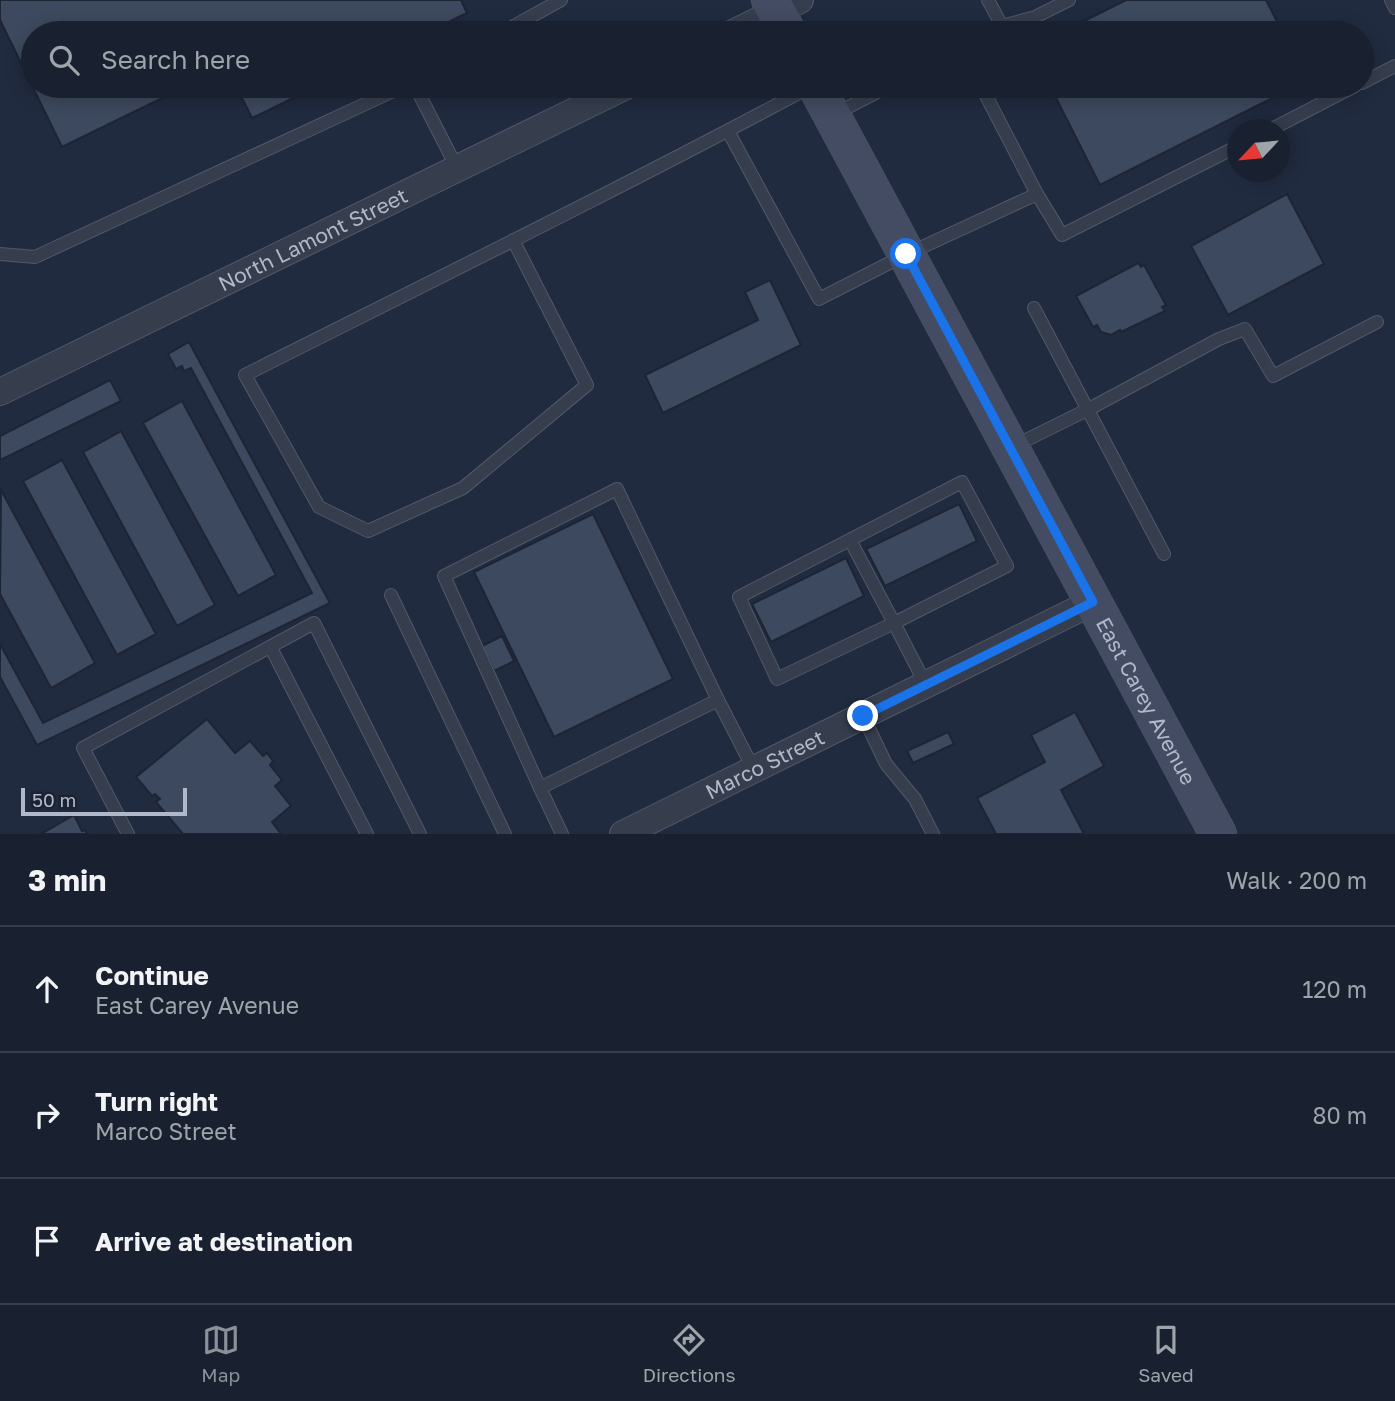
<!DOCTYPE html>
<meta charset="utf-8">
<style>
:root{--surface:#19202f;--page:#262d3b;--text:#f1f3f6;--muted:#9fa3aa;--line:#373e4b;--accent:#8c9099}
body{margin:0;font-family:"Golos Text",sans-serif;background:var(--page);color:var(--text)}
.compass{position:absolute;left:1227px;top:119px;width:63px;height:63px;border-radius:50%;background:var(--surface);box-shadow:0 4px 18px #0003;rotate:244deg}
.scale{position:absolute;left:21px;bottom:18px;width:166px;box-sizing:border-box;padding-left:7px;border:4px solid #b1b8ca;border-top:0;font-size:19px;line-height:24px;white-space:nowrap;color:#b1b8ca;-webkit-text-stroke:5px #1b2333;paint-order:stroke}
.stop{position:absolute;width:21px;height:21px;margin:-16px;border:5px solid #1a73e8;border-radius:50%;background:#fff}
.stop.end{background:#1a73e8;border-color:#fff;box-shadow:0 2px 7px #0008}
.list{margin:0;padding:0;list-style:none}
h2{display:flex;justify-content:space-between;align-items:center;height:91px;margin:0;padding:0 28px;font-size:30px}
h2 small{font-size:23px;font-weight:400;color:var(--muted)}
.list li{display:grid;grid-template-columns:46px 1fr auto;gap:21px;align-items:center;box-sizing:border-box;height:126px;padding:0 28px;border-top:2px solid var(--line)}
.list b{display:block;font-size:26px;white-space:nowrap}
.list p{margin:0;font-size:23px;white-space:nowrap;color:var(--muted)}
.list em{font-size:23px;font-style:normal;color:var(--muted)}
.icon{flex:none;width:38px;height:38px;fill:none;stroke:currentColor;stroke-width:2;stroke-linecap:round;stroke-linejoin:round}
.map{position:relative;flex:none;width:1395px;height:834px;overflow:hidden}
.search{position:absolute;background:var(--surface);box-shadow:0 4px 18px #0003;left:21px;right:21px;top:21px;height:77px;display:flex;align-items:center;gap:18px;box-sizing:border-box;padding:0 24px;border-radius:38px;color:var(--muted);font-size:26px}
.sheet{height:469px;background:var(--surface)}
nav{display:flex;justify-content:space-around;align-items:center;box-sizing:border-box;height:98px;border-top:2px solid var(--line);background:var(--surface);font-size:19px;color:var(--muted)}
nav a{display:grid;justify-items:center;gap:4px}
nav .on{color:var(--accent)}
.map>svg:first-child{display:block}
.building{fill:#3d495e;stroke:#1d2535;stroke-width:2}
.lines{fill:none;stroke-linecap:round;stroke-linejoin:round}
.service-casing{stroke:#515869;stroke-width:14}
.minor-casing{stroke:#515869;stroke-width:28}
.secondary-casing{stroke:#515869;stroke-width:38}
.service{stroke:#363e4e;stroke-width:12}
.minor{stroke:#363e4e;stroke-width:26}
.secondary{stroke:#434c62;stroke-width:37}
.route{stroke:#1a73e8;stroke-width:9}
.labels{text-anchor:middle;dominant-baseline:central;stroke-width:5;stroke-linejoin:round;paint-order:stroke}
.street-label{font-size:21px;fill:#b1b8ca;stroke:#1b2333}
</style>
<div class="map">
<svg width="1395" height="834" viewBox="0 0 1395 834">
<rect width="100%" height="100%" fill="#212b3f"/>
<g class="building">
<polygon points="0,0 461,0 467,13 426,33 33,33 33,86 187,86 62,147 0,20"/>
<polygon points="1126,0 1266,0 1283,33 1060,33"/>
<polygon points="236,86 318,86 252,118"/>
<polygon points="1050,86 1296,86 1100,185"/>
<polygon points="1287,194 1324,264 1228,315 1191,246"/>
<polygon points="1138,263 1141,267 1144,265 1166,305 1162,307 1165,311 1121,332 1120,330 1111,335 1101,332 1097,325 1093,327 1076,296"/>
<polygon points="770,280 801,345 663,413 645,375 758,320 745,292"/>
<polygon points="189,342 330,603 37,745 0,677 0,644 43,723 312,593 191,368 184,371 182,366 176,369 168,354"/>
<polygon points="110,380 121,401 0,460 0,436"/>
<polygon points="182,401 276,575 238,596 143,423"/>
<polygon points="121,431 215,605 177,626 83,452"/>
<polygon points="62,460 156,634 117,655 23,481"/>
<polygon points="1,490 95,663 51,688 0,594"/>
<polygon points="959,504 977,541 885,586 866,549"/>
<polygon points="593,514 673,679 554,737 474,572"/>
<polygon points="846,558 864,596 771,642 752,604"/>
<polygon points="502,636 514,661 494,671 482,646"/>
<polygon points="1075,712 1104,766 1061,790 1084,834 996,834 977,798 1045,762 1031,735"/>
<polygon points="207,719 235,753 250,741 263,756 267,753 273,761 270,765 282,780 275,786 291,806 272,822 281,834 183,834 156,802 160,799 155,794 152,796 136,777"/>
<polygon points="948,732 954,744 913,763 907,751"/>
<polygon points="74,815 82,831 85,830 87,834 41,834"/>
</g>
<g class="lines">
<g class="service-casing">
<g id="service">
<polyline points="988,0 1002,26 1035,17 1069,0"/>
<polyline points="1391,0 1395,8"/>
<polyline points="501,33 561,0"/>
<polyline points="1362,83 1395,66"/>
<polyline points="415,86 457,168"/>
<polyline points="981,86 1037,194"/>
<polyline points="833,115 889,86"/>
<polyline points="1270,130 1355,86"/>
<polyline points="728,131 819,299 907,254 1037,194 1062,235 1238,146"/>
<path d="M513,240L587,385L463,488L368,531L319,507L245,375C434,280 625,186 812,86"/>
<polyline points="0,254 35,257 404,86"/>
<polyline points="1034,308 1164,554"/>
<polyline points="1014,446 1089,409 1219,339 1245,329 1273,376 1377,322"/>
<polyline points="850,540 894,623 1007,566 962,482 739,597 777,679 894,623 926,685"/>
<polyline points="391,595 505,834"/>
<polyline points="271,648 367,834"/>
<polyline points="863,716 886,764 915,799 933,834"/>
<polyline points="540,788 444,576 617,489 718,700"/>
<polyline points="128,834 83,748 314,623 420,834"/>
<polyline points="562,834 540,788 718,700 754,770"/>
</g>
</g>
<g class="minor-casing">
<g id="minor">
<polyline points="733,33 800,0"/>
<path id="s1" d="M0,392L626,86"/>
<path id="s2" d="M623,834L1093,602"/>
</g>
</g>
<g class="secondary-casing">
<g id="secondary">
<polyline points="770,0 788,33"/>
<path id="s3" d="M816,86L1218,834"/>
</g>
</g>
<use href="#service" class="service"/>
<use href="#minor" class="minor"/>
<use href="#secondary" class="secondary"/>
</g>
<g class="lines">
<polyline class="route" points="863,716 1093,602 906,254"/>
</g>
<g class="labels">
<g class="street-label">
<text stroke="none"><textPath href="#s1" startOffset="348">North Lamont Street</textPath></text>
<text stroke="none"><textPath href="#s3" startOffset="698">East Carey Avenue</textPath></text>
<text stroke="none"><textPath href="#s2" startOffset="158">Marco Street</textPath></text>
</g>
</g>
</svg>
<svg class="compass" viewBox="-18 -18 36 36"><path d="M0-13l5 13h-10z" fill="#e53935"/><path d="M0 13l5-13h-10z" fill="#9fa3aa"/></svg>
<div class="scale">50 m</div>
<div class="stop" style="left:906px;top:254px"></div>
<div class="stop end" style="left:863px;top:716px"></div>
<div class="search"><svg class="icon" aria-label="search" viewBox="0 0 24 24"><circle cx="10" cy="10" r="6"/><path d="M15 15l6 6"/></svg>Search here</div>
</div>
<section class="sheet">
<h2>3 min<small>Walk · 200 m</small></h2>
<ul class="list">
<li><svg class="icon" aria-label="ahead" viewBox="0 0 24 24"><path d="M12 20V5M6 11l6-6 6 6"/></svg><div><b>Continue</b><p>East Carey Avenue</p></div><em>120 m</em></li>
<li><svg class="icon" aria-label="right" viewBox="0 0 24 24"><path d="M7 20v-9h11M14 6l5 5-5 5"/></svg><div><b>Turn right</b><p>Marco Street</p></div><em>80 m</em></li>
<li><svg class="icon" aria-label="arrive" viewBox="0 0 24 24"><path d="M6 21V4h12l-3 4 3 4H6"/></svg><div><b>Arrive at destination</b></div></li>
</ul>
</section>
<nav>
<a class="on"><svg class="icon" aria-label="map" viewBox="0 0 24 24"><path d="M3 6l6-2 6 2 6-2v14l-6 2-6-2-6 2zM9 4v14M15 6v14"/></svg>Map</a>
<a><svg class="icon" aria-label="directions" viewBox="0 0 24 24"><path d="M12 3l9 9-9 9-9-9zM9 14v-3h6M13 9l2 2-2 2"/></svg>Directions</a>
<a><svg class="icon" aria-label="saved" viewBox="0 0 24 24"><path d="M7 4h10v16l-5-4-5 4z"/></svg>Saved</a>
</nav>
